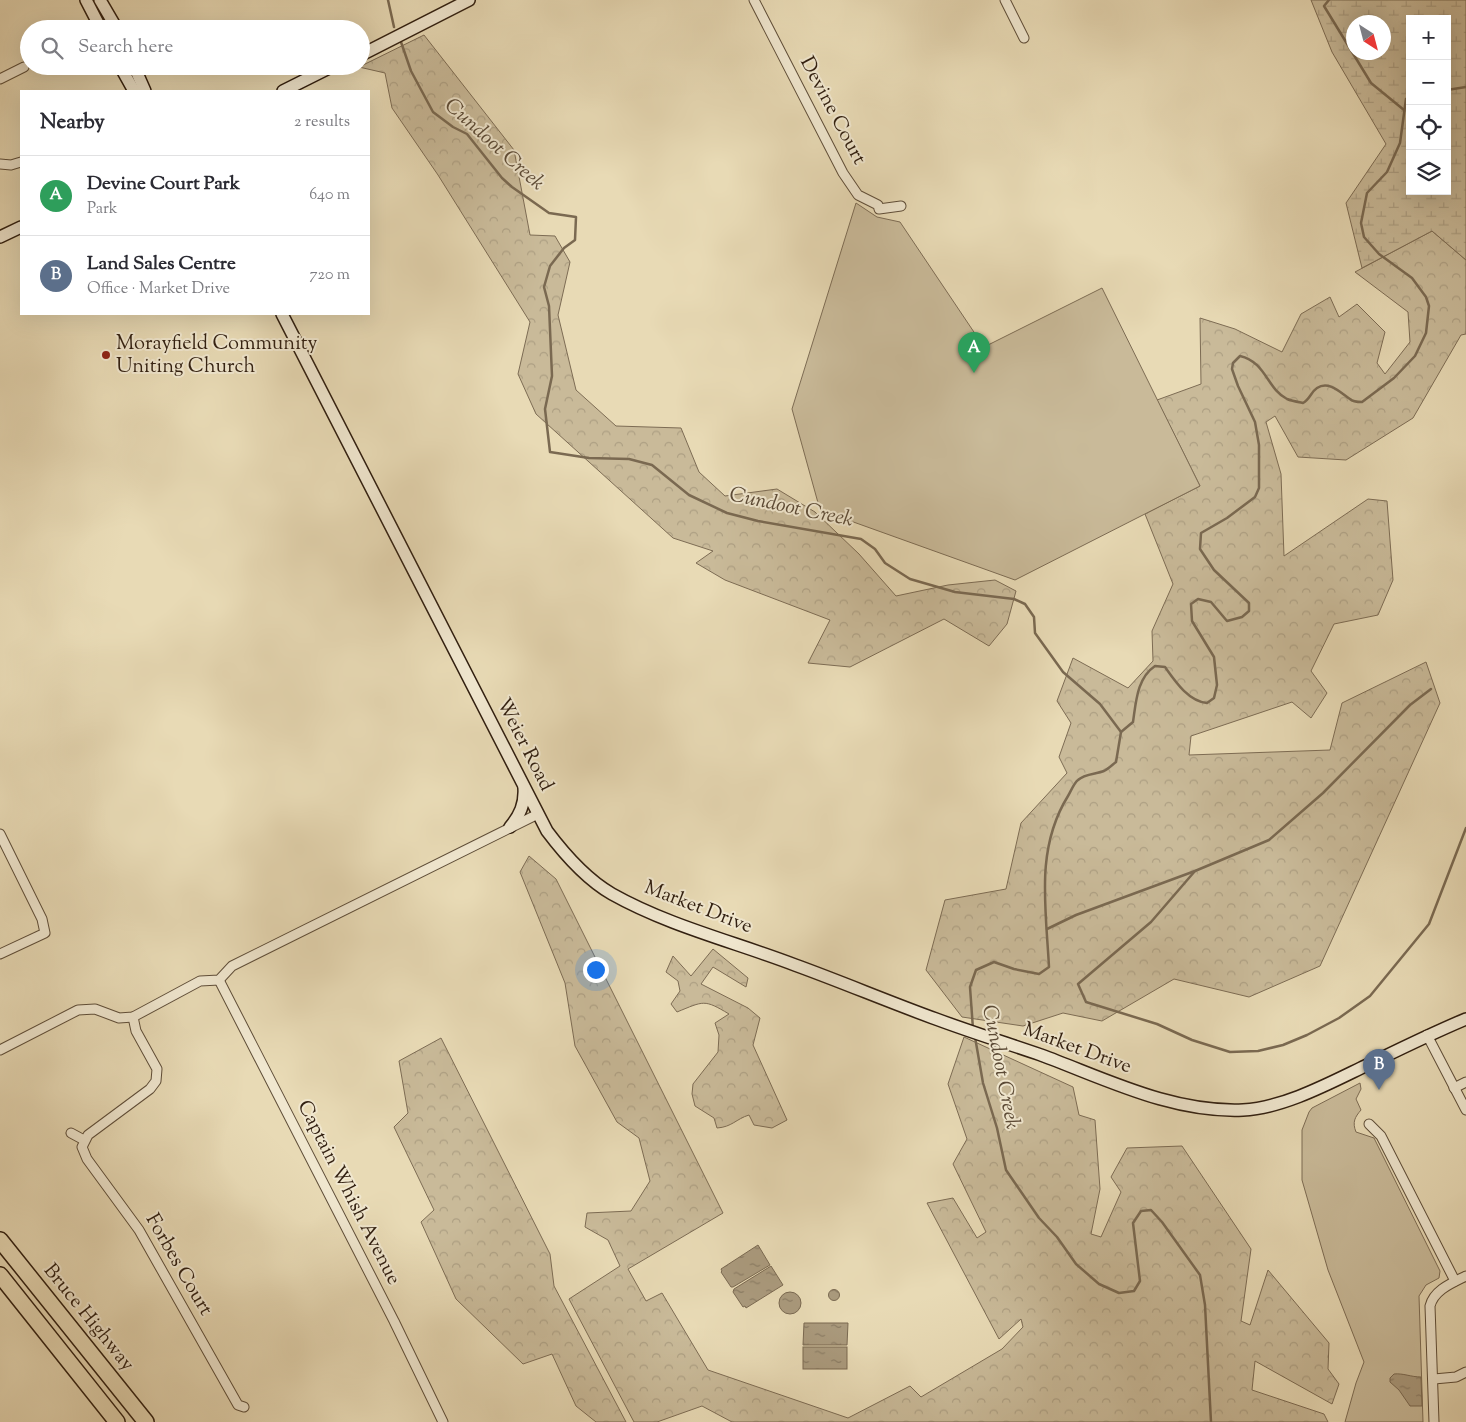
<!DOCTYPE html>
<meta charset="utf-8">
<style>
:root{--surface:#fff;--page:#f2f2f3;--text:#2b2b33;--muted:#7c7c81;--line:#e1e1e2;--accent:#7c3aed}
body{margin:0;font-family:"Sorts Mill Goudy",serif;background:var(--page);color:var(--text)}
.controls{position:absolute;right:15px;top:15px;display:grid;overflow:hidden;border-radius:0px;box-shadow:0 5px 20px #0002}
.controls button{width:45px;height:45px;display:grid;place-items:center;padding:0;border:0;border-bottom:1px solid var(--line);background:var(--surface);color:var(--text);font:25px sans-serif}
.compass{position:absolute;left:1346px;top:15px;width:45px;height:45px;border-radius:50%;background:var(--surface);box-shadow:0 5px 20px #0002;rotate:144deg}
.you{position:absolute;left:595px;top:969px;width:18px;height:18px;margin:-12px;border:4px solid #fff;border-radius:50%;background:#1a73e8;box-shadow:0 0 0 8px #1a73e833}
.badge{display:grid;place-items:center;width:32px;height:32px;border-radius:50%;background:var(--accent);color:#fff;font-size:16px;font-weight:700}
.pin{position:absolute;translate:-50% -41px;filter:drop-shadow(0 1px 2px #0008)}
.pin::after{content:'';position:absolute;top:26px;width:18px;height:15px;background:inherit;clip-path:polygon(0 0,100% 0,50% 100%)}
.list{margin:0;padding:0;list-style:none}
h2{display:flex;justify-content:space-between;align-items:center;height:65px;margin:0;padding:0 20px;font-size:21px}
h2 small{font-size:16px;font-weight:400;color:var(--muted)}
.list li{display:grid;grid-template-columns:32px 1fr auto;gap:15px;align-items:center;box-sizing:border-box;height:80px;padding:0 20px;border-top:1px solid var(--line)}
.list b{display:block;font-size:19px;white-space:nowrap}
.list p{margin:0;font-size:16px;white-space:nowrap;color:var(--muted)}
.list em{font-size:16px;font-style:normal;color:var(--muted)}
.icon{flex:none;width:28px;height:28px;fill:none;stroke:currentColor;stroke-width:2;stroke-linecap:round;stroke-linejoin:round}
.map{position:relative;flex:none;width:1466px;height:1422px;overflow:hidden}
.search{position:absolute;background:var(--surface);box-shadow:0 5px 20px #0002;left:20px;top:20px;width:350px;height:55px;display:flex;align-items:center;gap:12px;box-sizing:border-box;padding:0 18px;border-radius:28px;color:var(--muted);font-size:19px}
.panel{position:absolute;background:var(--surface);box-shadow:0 5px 20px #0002;left:20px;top:90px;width:350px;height:225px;border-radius:0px}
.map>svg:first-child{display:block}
.forest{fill:url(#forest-crowns);stroke:#7d6c54}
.wetland{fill:url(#wetland-marsh);stroke:#7d6c54;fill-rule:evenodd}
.green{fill:#c9ba99;stroke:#7d6c54}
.water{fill:url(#water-ripples);stroke:#7a6951}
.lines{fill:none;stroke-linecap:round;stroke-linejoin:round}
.stream{stroke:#7a6951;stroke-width:2.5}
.street-casing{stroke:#5f4e39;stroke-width:11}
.secondary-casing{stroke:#311f10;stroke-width:14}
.highway-casing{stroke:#311f10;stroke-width:18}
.street{stroke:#f0e7cf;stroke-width:9}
.secondary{stroke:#f0e7cf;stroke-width:11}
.highway{stroke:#e8dab5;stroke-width:15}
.poi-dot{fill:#8f2418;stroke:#f0e7cf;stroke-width:2}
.labels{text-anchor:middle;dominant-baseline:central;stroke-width:4;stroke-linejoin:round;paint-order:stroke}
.street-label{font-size:20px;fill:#311f10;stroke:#f0e7cf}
.poi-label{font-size:20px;fill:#311f10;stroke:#f0e7cf;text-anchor:start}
.water-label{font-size:21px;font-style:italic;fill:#5b4a36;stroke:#f0e7cf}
</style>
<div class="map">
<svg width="1466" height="1422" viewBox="0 0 1466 1422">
<defs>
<pattern id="forest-crowns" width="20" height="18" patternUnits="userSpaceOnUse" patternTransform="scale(1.25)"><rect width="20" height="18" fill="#c9ba99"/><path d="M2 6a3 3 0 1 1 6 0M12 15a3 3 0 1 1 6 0" fill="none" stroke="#ad9f83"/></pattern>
<pattern id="wetland-marsh" width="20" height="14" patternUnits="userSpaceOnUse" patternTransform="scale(1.25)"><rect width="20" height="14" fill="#c9ba99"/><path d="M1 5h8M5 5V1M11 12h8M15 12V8" fill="none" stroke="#ad9f83"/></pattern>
<pattern id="water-ripples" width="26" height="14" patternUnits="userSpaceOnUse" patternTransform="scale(1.25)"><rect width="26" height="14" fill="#aa9a7d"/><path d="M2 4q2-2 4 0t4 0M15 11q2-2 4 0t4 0" fill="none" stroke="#8b7d65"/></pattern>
</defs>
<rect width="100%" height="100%" fill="#e8dab5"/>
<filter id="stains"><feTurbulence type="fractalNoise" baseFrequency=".004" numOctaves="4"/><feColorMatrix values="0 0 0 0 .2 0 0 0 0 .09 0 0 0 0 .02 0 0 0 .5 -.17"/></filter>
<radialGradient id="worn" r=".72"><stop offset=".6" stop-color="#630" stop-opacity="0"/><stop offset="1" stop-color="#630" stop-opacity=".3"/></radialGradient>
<g class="forest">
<polygon points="424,35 514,150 530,235 555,236 570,262 558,315 576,390 616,426 681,428 699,472 725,496 777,489 815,512 859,554 896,596 948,585 995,580 1016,591 1007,624 989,646 944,619 850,667 808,663 830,620 725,580 696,563 713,551 673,538 536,414 518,374 530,322 438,175 392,108 385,73 359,67"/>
<polygon points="1432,231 1466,260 1466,334 1461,335 1413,418 1346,460 1298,457 1275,416 1266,422 1281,474 1284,556 1368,499 1387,501 1393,580 1378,615 1334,624 1311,671 1327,693 1311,718 1292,702 1191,736 1189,755 1330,750 1342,703 1426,662 1440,703 1320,966 1249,997 1174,979 1102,1021 1063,1013 1023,1026 962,1017 926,970 945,900 1006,889 1021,823 1067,773 1059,757 1071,723 1057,701 1073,658 1128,688 1153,661 1152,631 1173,584 1145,514 1200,486 1157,400 1201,384 1200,318 1235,329 1282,352 1301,314 1330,297 1339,317 1357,304 1385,332 1377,363 1385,374 1410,342 1408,312 1355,272"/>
<polygon points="529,856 556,879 723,1213 628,1269 646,1301 662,1293 708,1370 848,1418 910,1386 921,1397 1002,1349 1023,1327 1021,1319 999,1339 927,1203 953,1198 977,1238 986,1232 953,1164 967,1139 948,1084 964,1037 1073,1087 1079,1115 1095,1120 1100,1189 1091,1234 1101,1237 1121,1192 1111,1177 1127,1148 1182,1146 1251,1249 1241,1321 1250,1325 1268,1270 1329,1343 1328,1369 1339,1384 1332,1404 1255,1361 1252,1390 1324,1414 1328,1422 732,1422 702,1406 657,1422 634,1422 569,1299 620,1266 608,1240 585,1227 587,1213 631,1211 650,1181 639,1138 617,1122 575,1046 565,983 520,872"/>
<path d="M713,949L748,978L746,987L713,967L701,984L748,1008L760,1018L753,1045L787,1120L772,1128L754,1125L749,1115C736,1119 732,1127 717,1128L714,1118L695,1106L692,1094L693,1084L718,1052L719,1035L715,1023L729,1014C704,999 704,1001 677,1012L671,1004L680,991L678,981L666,972L673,956L691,976Z"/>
<polygon points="441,1038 550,1254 554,1286 626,1422 596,1422 576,1406 552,1354 523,1364 456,1299 421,1222 434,1210 394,1127 408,1113 399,1061"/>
</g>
<path class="wetland" d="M1311,0H1466V260L1432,231L1362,268L1346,203L1386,144L1332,52ZM1410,19H1447V191H1410ZM1354,22H1384V52H1354Z"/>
<g class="green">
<polygon points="856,203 877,217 900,222 984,347 1102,288 1200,486 1015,580 820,510 792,409"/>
<path d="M1360,1083L1361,1089L1356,1099L1361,1110C1355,1117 1352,1122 1356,1132L1374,1138L1440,1271L1439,1278L1426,1285L1419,1296L1423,1422H1345L1356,1383L1364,1362L1328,1270L1302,1180V1130L1309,1112L1312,1108Z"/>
</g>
<g class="water">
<polygon points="758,1245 770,1265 733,1287 731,1287 721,1272 722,1271 721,1269"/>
<polygon points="771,1266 783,1285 746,1308 745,1306 743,1307 733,1292 734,1289"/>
<circle cx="834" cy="1295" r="5.5"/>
<circle cx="790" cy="1303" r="11"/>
<polygon points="804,1323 848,1323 847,1345 803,1345"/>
<rect x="803" y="1347" width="44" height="22"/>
<path d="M1394,1374C1403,1373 1411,1377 1421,1377L1422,1406H1410L1399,1390L1390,1382V1378Z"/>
</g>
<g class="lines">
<g class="stream">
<polyline points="388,0 394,27"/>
<polyline points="1329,0 1324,6 1371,83 1404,110"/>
<path d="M401,42L411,71L433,112L453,127L467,134L502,178L512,187L549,213L576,217L575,240L564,248L550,266L544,287L549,306L552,376L545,409L550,452L589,458L629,459L652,465L689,495L727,513L758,521L861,539L875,549L885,563L910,579L955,592L1014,599L1025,604L1034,617L1035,633L1063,672L1100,704L1121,732L1116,762C1112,765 1108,769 1104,771C1096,774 1084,774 1078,780C1074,783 1071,791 1068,796C1035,849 1046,908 1049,967L1039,974L1014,969L994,962L976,970L970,987L973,1029"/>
<polyline points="1447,90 1466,87"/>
<path d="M1121,732L1133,722C1136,702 1137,678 1155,666L1165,667C1175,681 1188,701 1207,703L1214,698L1217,685L1214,657L1192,621L1191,604L1198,599L1211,602L1227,621L1242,617L1249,611V603L1214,570L1200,549L1201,533L1227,518L1255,497L1259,488V445L1255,422L1238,386L1232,369L1233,363L1240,356C1266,362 1267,389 1287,399C1292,401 1298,402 1303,403C1310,399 1311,392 1317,388C1329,380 1341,393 1350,399C1353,402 1357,402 1362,402L1394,378L1415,356L1426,333L1429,306L1426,297L1412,278L1379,254L1364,237L1361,223L1367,193L1387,172L1400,143L1406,99L1410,96"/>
<polyline points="1195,871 1151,922 1078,984 1086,1002 1157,1024 1192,1040 1230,1052 1258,1051 1283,1045 1307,1035 1339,1018 1370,996 1429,924 1466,828"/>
<polyline points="1047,929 1076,915 1195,871 1269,840 1323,793 1410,705 1431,689"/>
<polyline points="975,1037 983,1083 997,1128 1006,1170 1039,1218 1057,1237 1076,1264 1099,1284 1119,1293 1134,1291 1140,1281 1133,1223 1141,1211 1151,1210 1162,1222 1200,1275 1205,1305 1211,1422"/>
</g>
<g class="street-casing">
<g id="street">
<polyline points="754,0 843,173 858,195 878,205 879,209 901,206"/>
<polyline points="1005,0 1024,38"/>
<polyline points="0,79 24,67"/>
<polyline points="0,164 11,165 21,162"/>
<polyline points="0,834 42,919 45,933 0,954"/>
<polyline points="219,980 394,1321 443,1422"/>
<polyline points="133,1017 136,1031 157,1069 156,1081 150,1089 88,1135 82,1147 87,1159 139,1230 238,1405 244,1407"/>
<polyline points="1427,1035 1466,1110"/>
<polyline points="0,1050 78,1010 95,1009 119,1018 133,1017 200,981 219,980 232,966 538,814"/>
<polyline points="1454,1088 1466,1082"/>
<polyline points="1369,1124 1381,1136 1455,1281"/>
<polyline points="71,1133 84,1140"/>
<polyline points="1434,1379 1456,1377 1466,1372"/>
<path d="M1434,1422L1430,1306C1434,1290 1452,1283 1466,1276"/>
</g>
</g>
<g class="secondary-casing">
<g id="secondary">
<polyline points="86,0 101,29"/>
<polyline points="100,0 117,29"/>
<polyline points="361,55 469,0"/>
<polyline points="120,66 134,91"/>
<polyline points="134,66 145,91"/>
<polyline points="283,91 333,66"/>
<polyline points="0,237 21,227"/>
<path d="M282,314L547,831C565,855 586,879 612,894C669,926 735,942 795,965C842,982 889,1002 936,1019C971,1032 1006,1043 1041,1055C1106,1079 1172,1113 1243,1110C1282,1108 1326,1085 1361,1068C1396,1051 1430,1034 1466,1019"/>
<path d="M510,827C520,815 525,804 524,788"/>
</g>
</g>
<g class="highway-casing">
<g id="highway">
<polyline points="0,1240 146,1422"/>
<polyline points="0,1275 117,1422"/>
</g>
</g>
<use href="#street" class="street"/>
<use href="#secondary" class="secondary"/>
<use href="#highway" class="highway"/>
</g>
<circle class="poi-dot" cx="106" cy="355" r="5"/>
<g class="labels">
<g class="street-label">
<text transform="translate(832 111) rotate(62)">Devine Court</text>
<text transform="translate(524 745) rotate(63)">Weier Road</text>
<text transform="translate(698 908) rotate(21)">Market Drive</text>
<text transform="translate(1077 1049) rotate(20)">Market Drive</text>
<text transform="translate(348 1193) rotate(63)">Captain Whish Avenue</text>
<text transform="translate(178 1265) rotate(60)">Forbes Court</text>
<text transform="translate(88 1318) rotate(51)">Bruce Highway</text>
</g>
<g class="poi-label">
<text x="116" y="344">Morayfield Community<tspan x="116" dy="23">Uniting Church</tspan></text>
</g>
<g class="water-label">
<text transform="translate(494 145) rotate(42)">Cundoot Creek</text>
<text transform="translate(791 508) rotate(12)">Cundoot Creek</text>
<text transform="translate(1000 1067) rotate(79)">Cundoot Creek</text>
</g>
</g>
<rect width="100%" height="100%" filter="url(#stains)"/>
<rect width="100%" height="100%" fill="url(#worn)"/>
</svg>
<div class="controls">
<button>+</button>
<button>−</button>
<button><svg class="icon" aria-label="locate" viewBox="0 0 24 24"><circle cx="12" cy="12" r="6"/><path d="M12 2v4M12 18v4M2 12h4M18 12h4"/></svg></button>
<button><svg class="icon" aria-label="layers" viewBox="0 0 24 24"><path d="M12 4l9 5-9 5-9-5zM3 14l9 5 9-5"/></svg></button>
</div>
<svg class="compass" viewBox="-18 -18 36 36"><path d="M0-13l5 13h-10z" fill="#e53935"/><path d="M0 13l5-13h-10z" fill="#7c7c81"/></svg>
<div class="you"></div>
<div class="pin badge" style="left:974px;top:373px;background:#2e9e5b">A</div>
<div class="pin badge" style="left:1379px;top:1090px;background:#5c6f8a">B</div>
<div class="search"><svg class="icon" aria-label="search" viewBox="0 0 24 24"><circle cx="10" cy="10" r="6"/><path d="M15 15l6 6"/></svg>Search here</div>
<section class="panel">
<h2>Nearby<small>2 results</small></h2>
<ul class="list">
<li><span class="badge" style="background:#2e9e5b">A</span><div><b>Devine Court Park</b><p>Park</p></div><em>640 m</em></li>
<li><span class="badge" style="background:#5c6f8a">B</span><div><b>Land Sales Centre</b><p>Office · Market Drive</p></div><em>720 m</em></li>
</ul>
</section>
</div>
